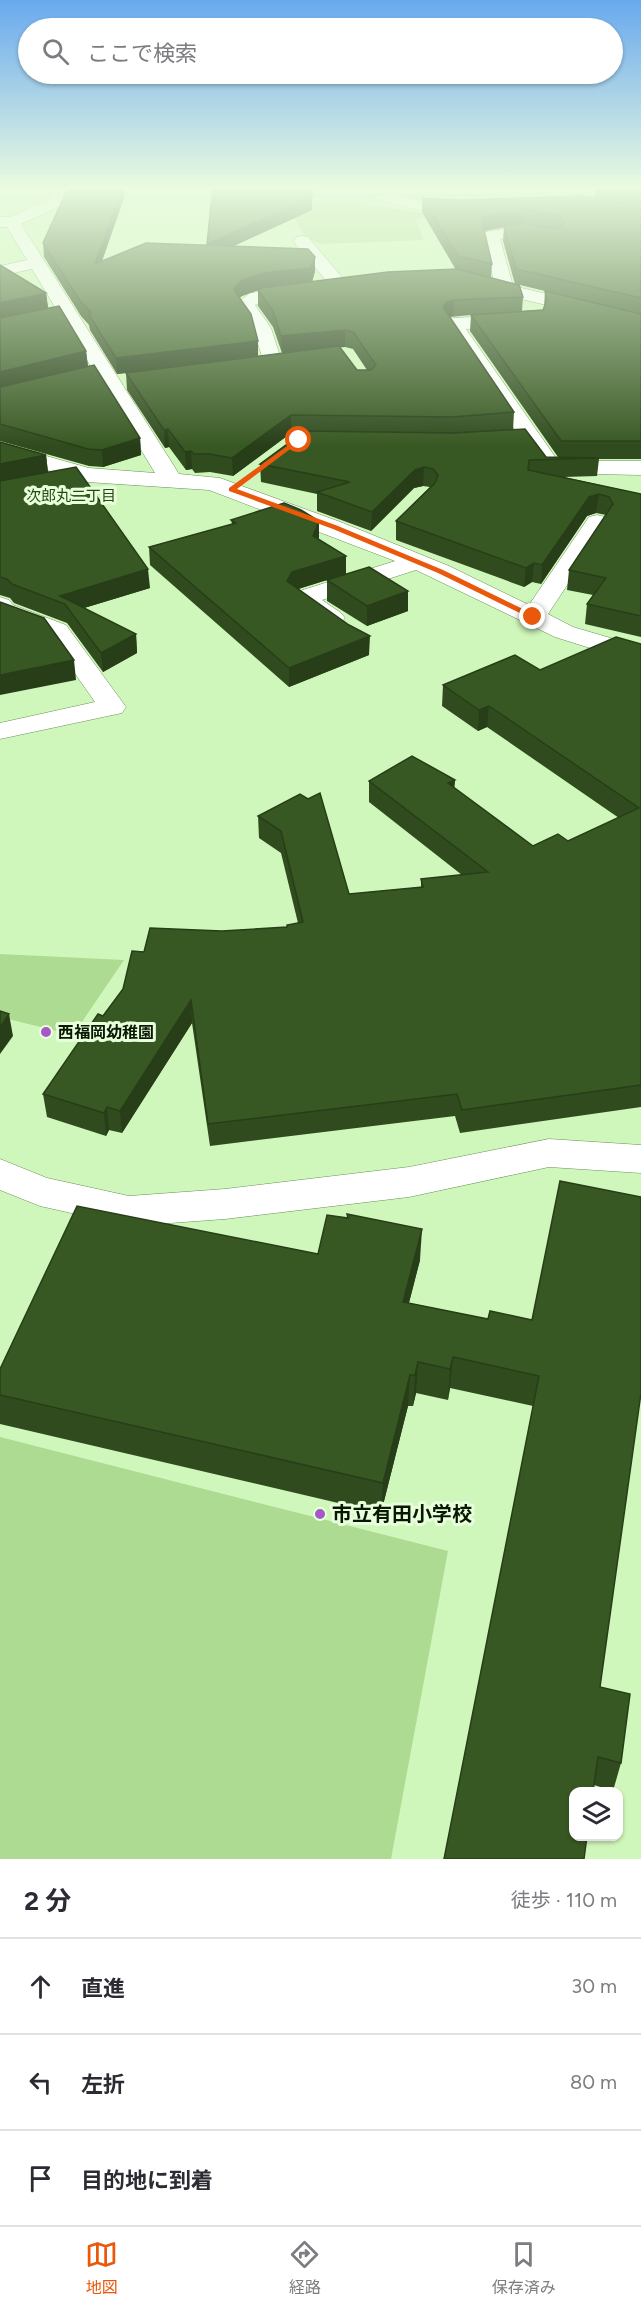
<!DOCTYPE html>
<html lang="ja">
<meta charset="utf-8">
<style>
:root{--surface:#fff;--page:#f7f7f7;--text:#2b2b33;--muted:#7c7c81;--line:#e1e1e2;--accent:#ea580c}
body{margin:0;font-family:Figtree,"Noto Sans JP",sans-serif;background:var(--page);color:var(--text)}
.controls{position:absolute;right:18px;bottom:18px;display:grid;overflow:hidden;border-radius:12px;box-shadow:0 2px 4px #0004}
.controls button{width:54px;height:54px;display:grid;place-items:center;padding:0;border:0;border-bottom:2px solid var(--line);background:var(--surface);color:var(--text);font:30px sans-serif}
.stop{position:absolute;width:18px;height:18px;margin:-14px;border:4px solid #ea580c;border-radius:50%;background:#fff}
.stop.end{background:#ea580c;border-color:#fff;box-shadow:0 2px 6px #0008}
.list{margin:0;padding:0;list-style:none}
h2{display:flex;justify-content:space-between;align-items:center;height:78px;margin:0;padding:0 24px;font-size:26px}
h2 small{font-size:20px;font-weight:400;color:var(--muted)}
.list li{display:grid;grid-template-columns:39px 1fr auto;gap:18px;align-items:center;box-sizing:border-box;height:96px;padding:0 24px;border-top:2px solid var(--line)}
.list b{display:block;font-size:22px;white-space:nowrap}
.list em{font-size:20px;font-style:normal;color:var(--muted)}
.icon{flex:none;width:33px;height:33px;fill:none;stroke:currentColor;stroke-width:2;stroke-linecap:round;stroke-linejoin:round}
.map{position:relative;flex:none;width:641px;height:1859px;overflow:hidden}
.search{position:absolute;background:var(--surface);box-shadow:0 2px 4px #0004;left:18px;right:18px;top:18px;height:66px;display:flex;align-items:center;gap:15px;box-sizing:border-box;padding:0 21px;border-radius:33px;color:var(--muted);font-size:22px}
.sheet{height:366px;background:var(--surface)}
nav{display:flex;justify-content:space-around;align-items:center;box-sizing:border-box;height:84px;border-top:2px solid var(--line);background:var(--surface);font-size:16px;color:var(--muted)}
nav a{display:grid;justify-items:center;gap:3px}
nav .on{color:var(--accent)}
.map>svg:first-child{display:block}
.green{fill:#addb92}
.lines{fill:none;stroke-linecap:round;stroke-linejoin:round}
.minor-casing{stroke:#6d8f58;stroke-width:1}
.minor{fill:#fff;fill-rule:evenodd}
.highway-bridge-casing{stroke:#6d8f58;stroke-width:18;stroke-linecap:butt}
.highway-bridge{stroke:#fff;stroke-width:17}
.wall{fill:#304c1e;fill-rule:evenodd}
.shaded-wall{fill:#273e18}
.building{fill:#385823;stroke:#273e18;stroke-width:1.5}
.route{fill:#ea580c}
.poi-dot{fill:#a657c8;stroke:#e7ffdb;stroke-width:2}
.labels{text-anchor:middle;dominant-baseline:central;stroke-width:6;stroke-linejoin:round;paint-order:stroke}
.far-neighbourhood-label{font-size:15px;fill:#274710;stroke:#e7ffdb}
.poi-label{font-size:16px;font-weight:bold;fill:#091703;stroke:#e7ffdb;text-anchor:start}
.near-poi-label{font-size:20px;font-weight:bold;fill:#091703;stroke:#e7ffdb;text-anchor:start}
</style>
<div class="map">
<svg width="641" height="1859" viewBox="0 0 641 1859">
<rect width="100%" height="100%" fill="#d0f7bb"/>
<g class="green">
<polygon points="341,200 427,214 416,221 424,240 320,244 305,237 287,204"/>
<polygon points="0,954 124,960 73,1035 0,1017"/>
<polygon points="0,1437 448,1551 391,1859 0,1859"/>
</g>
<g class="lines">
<g class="minor-casing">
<g id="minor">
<path d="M59,186H71L73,189L65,204L21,224L179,474L220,478L343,523L449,566L529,605L589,517L597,515L605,517L609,522L548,614L573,627L641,647V664L555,637L416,570L322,600L341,613L345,618L341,623C324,628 299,613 289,598L293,593L395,561L209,490L87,482L0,456V443L89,468L155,473L32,269L0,276V266L27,260L7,227H0V217H9L53,198Z"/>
<path d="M358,186C383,185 404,200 431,202C443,203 468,198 476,207C461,224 373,204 358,186Z"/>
<polygon points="524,226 554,233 556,236 548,241 524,236 500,239 513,286 641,316 641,328 472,287 469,283 472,279 478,278 494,282 483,235 485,232"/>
<polygon points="302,236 308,237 347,283 350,287 347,291 335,291 296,245 294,241 296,237"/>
<polygon points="302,287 308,288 311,292 308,296 261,302 255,305 271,328 282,362 279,366 265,366 253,328 236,304 250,293"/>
<polygon points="515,315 522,317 524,321 522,325 466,329 558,461 641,461 641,475 544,473 444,324 446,320 453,318"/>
<polygon points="0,597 9,600 13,605 66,625 126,707 122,713 0,739 0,723 95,702 48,635 0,618"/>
<polygon points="549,1139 641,1145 641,1173 549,1167 409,1197 225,1219 129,1226 40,1206 0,1190 0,1159 47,1178 129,1196 225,1189 409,1167"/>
</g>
</g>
<use href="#minor" class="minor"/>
<g class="highway-bridge-casing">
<polyline id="highway-bridge" points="0,187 604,186"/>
</g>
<use href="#highway-bridge" class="highway-bridge"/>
</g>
<g class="wall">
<path d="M596,186H641V459H599L597,476L564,477L641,494V637L585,624L587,604L593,595L567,590L569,570L606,515L596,513L587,516L541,584L532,582L524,587L396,540V521L430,487L423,486L414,488L371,531L317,511V494L261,482L260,464L303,433H291L233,476L210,472L195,473L192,469L186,470L169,447L165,448L127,390L126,373L117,374L90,330L89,325L81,316L44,257L43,243L124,198L102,261L207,245L312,210L234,246L315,271L312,282L456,270L422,212V198L460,200L633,203L595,197ZM504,227L503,241L515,284L491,278L492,264L484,231ZM520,285L545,291L544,307L543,310L522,311L523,297ZM258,290V306L273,327L282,353L312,350L258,356L239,298L242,296ZM471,315L470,331L558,457H546L513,430L514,412L450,317ZM340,347H345L353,349L367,370H357Z"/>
<polygon points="0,265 46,293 48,308 86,351 88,367 140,438 141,455 103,467 89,466 0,441"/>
<polygon points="0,442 46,455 48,472 150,588 84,608 136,634 137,653 103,672 67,623 14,603 10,598 0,595"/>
<polygon points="231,520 319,539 346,556 346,574 298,589 369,655 289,687 150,565 149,547 232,524"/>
<polygon points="327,580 408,591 408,611 367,626 327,601"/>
<polygon points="641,644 641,1107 460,1133 455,1116 210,1146 192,1023 122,1133 109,1130 106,1136 47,1117 43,1094 123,989 144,952 222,931 287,927 298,923 281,853 259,838 258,816 300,794 349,894 421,887 421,879 462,875 369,802 369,781 455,780 454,788 533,846 568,841 619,818 487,727 478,731 442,706 443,685 540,670"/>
<polygon points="347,1214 420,1260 409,1303 488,1319 532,1320 600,1687 621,1763 613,1791 594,1785 533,1406 450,1388 448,1400 416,1393 413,1406 408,1406 381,1513 0,1424 0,1369 318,1254 347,1218"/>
</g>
<g class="shaded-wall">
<polygon points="123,186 124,198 96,278 95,264"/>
<polygon points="312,197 312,210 207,258 207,244"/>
<polygon points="525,209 524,224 483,231 482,221 484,216"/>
<polygon points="315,257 315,271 312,282 264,288 242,296 234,302 234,288 241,281"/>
<polygon points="46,293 48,308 0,319 0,303"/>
<polygon points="454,300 453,316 445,318 443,307 446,302"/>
<polygon points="345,330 345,347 282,353 281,336"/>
<polygon points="258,341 258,356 117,374 116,358"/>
<polygon points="86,351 88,367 0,389 0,372"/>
<polygon points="291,415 291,433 233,476 232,458"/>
<polygon points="168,429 169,447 165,448 164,430"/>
<polygon points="140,438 141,455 103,467 102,450"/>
<polygon points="191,451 192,469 186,470 185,452"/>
<polygon points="46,455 48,473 0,482 0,464"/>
<polygon points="424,467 423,486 414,488 371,531 372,512 415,470"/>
<polygon points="599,494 596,513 587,516 541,584 542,565 589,497"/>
<polygon points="319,521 319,539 313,536"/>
<polygon points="346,556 346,574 292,591 287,581 292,572"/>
<polygon points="534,563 532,582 524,587 526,568"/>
<polygon points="148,569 150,588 71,612 60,596"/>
<polygon points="408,591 408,611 367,626 367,606"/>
<polygon points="136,634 137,653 103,672 101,653"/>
<polygon points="370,636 369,655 289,687 289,668"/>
<polygon points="74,660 76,680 0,695 0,675"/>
<polygon points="489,706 487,727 478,731 479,710"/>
<polygon points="455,780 453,801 448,783"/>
<polygon points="191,1000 192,1023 122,1133 120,1111"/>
<polygon points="9,1014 13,1036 0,1054 0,1027"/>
<polygon points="107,1107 109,1130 106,1136 104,1113"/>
<polygon points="422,1229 420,1260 401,1333 403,1302"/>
<polygon points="453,1357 450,1388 448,1400 450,1369"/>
<polygon points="418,1362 416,1393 413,1406 415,1375"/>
<polygon points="410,1375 408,1406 381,1513 383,1483"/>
</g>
<g class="building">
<polygon points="69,186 123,186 95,264 146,243 308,249 315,257 311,268 264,273 241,281 234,288 234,290 251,314 258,341 116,358 89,315 91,312 80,301 43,243"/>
<polygon points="213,186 312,186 312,197 207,244"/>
<polygon points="615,186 641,186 641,190"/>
<polygon points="583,196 641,205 641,298 516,269 504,226 525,223 554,229 564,223 560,216 525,209 484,216 482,221 492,264 458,256 422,198 460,200"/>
<polygon points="0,265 46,293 0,303"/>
<polygon points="457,269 519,285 523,297 454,300 446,302 443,307 514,412 453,417 291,415 232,458 209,454 194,454 191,451 185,452 168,429 164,430 126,373 339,346 357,370 371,370 376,365 353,332 345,330 281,336 273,311 258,290 261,288 388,272"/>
<polygon points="545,291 641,314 641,441 561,441 471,315 543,310 547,300"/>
<polygon points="59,306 86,351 0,372 0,318"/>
<polygon points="94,365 140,438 102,450 88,449 0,424 0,387"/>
<polygon points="525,429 546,457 599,458 529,460 528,470 641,494 641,616 587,604 606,578 569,570 613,504 609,497 599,494 589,497 542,565 534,563 526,568 396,521 435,483 438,475 433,469 424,467 415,470 372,512 317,492 350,482 260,464 305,431 453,433"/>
<polygon points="0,442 46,455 0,464"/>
<polygon points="76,467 148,569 60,596 136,634 101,653 65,604 12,584 7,579 0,577 0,481"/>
<polygon points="284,503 301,510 319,521 313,536 346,556 292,572 287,581 349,625 370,636 289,668 149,547 236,523 231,520"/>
<polygon points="369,567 408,591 367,606 327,580"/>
<polygon points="0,602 44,618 74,660 0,675"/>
<polygon points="616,637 641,644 641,1085 462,1110 457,1094 208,1124 191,1000 120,1111 107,1107 104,1113 43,1094 98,1014 103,1016 123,989 132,951 144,952 150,928 222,931 287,927 287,925 303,922 281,831 258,816 300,794 308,799 320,793 349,894 423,887 421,879 488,872 369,781 412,756 455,780 448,783 533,846 558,834 568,841 639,808 489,706 479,710 443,685 515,655 540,670"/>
<polygon points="0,1011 9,1014 0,1027"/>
<polygon points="560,1181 641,1197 641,1393 600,1687 630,1694 621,1763 598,1757 593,1791 573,1791 573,1836 587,1836 584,1859 444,1859 539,1376 453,1357 450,1369 418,1362 415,1375 410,1375 383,1483 0,1395 0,1369 77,1206 318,1254 327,1215 348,1218 347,1214 422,1229 403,1302 488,1319 490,1311 532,1320"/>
</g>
<linearGradient id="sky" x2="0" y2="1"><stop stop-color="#68a9ee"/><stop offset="0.42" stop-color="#eafbe0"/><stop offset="1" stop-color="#eafbe0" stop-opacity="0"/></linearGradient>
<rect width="641" height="446" fill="url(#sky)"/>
<polygon class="route" points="297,439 302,440 237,489 338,526 443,570 535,615 535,618 530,618 438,573 333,529 229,491 229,488"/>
<g class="poi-dot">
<circle cx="46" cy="1032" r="6"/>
<circle cx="320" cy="1514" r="6"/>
</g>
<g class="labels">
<g class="far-neighbourhood-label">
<text x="71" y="496">次郎丸二丁目</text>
</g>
<g class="poi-label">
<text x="58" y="1032">西福岡幼稚園</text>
</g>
<g class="near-poi-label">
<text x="332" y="1514">市立有田小学校</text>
</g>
</g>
</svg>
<div class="controls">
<button><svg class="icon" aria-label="layers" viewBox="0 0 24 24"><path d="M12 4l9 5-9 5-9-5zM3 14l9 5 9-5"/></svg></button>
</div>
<div class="stop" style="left:299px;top:440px"></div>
<div class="stop end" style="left:533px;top:617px"></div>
<div class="search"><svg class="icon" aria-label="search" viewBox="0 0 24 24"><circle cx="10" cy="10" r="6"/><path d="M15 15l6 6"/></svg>ここで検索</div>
</div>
<section class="sheet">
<h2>2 分<small>徒歩 · 110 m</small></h2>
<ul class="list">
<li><svg class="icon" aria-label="ahead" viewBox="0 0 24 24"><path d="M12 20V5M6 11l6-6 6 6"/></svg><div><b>直進</b></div><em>30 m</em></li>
<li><svg class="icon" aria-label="left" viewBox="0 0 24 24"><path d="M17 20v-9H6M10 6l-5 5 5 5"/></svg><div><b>左折</b></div><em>80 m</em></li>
<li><svg class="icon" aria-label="arrive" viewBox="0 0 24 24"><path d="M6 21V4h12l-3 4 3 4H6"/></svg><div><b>目的地に到着</b></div></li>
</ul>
</section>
<nav>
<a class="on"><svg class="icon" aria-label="map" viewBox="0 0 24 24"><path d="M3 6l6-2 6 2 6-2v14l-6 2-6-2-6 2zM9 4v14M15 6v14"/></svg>地図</a>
<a><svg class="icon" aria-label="directions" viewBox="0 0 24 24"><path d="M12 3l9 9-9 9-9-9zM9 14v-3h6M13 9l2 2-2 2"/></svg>経路</a>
<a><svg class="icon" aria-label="saved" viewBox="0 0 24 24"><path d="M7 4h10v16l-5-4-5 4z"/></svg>保存済み</a>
</nav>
